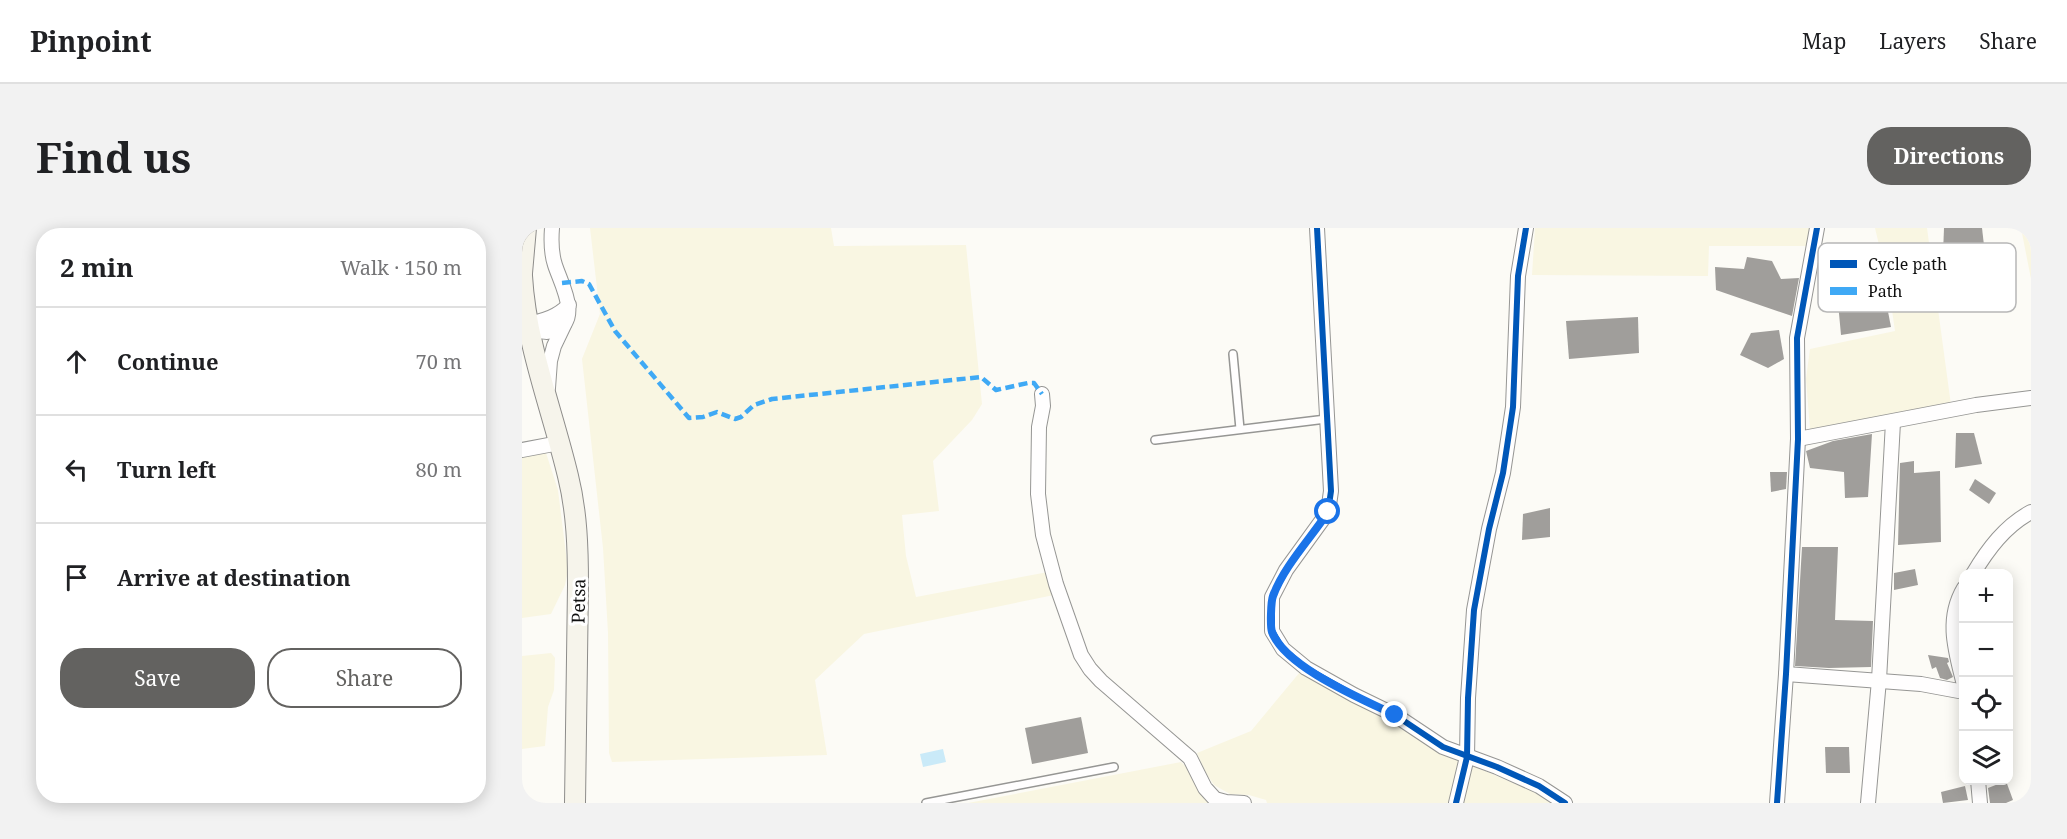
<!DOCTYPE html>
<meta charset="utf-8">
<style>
:root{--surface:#fff;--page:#f2f2f2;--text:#202124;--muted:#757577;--line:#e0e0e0;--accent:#636260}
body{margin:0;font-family:"Noto Serif",serif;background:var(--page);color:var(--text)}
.controls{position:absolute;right:18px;bottom:18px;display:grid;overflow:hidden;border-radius:12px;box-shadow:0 3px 15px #0003}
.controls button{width:54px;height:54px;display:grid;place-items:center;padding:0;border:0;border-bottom:2px solid var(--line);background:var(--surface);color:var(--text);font:30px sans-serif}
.stop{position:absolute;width:18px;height:18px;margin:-14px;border:4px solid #1a73e8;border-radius:50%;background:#fff}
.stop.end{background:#1a73e8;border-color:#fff;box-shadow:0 2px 6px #0008}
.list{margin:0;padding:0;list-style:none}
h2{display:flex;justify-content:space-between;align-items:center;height:78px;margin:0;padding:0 24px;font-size:26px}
h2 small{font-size:20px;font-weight:400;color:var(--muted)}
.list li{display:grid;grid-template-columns:39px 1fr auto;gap:18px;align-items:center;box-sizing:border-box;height:108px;padding:0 24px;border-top:2px solid var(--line)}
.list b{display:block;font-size:22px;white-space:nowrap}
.list em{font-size:20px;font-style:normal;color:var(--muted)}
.actions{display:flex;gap:12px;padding:18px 24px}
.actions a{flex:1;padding:14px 0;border:2px solid var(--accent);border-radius:24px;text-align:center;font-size:21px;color:var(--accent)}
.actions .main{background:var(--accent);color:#fff}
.icon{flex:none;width:33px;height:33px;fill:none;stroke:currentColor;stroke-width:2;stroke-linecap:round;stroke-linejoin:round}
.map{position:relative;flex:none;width:1509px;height:575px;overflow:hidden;border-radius:24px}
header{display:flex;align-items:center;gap:36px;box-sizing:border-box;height:84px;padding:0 30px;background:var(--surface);border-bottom:2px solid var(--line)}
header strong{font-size:28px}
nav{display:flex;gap:33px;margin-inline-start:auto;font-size:21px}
.intro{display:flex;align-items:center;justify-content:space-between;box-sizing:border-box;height:144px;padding:0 36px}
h1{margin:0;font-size:42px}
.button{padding:15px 27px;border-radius:24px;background:var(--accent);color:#fff;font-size:21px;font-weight:700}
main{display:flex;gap:36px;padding:0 36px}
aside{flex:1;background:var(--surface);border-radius:24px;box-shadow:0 3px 15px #0003}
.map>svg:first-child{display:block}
.farmland{fill:#f9f6e2}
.water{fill:#caeaf8}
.building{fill:#a09e9b}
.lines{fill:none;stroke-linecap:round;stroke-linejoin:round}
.service-casing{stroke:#969694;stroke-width:10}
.minor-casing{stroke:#969694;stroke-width:16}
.secondary-casing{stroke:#8d8c8a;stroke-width:22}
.service{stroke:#fffefe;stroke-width:7}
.minor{stroke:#fffefe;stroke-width:14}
.secondary{stroke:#f6f4eb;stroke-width:20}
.quiet{stroke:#3fa9f5;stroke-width:4.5;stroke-dasharray:9 4.5;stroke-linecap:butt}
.cycleway-casing{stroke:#fff;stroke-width:10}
.cycleway{stroke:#0057b8;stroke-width:6}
.route{stroke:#1a73e8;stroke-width:8}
.labels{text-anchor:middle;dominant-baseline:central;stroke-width:6;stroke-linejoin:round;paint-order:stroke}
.street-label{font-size:18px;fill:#101010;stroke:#fff}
.key{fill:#fff;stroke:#b7b7b7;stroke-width:1.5}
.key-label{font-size:16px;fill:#101010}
</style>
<header>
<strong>Pinpoint</strong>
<nav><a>Map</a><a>Layers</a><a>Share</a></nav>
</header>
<div class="intro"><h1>Find us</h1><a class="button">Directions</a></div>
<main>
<aside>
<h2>2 min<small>Walk · 150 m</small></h2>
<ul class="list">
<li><svg class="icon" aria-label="ahead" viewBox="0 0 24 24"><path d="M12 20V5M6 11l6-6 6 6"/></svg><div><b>Continue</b></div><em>70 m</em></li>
<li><svg class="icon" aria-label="left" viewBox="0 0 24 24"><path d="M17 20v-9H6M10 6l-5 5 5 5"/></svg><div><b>Turn left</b></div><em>80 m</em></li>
<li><svg class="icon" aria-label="arrive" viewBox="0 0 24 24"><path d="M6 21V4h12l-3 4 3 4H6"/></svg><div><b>Arrive at destination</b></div></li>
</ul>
<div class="actions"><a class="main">Save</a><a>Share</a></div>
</aside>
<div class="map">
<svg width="1509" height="575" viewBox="0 0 1509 575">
<rect width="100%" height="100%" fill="#fcfbf6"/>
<g class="farmland">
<polygon points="68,0 309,0 312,18 444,17 460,176 450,192 411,233 417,283 380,287 384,328 394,369 526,344 532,367 342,406 293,452 305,527 90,534 87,525 86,405 81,320 60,131 78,86"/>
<polygon points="1013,0 1289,0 1286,18 1187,18 1186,48 1010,47"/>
<polygon points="1353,0 1405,0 1429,177 1288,201 1284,151 1288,121 1373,103 1366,55"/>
<polygon points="1499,0 1509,0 1509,51"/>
<polygon points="24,225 36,262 46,342 43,357 29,386 0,390 0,229"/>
<polygon points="29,425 33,430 32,462 26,479 23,518 0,521 0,428"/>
<polygon points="778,444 874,495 917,523 1012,564 1031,575 745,575 744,572 727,567 708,566 692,557 684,545 675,525 729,503"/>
<polygon points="659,534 672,546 692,575 446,575"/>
</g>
<polygon class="water" points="421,521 424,534 401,539 398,526"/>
<g class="building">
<polygon points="1422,0 1460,0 1463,26 1421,26"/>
<polygon points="1225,29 1250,33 1259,51 1277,50 1270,88 1194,62 1193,39 1222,41"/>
<polygon points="1361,58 1369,99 1319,107 1316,75"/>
<polygon points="1116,89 1117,125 1047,131 1044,93"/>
<polygon points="1257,102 1262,131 1246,140 1218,127 1229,105"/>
<polygon points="1434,205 1452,205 1460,236 1433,240"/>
<polygon points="1350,206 1346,269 1323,270 1322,244 1288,240 1284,223 1311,213"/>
<polygon points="1392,233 1392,245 1418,243 1419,314 1376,317 1378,235"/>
<polygon points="1248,244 1265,244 1264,261 1249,264"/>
<polygon points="1453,251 1474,265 1467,276 1447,262"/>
<polygon points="1028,280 1028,309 1000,312 1001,286"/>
<polygon points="1280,319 1316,319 1313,392 1351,393 1349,439 1307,440 1273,438"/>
<polygon points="1393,341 1396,357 1372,362 1372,345"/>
<polygon points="1406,427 1426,430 1427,434 1425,435 1431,449 1425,452 1418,450 1414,439 1410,441"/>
<polygon points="559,489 566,525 510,536 503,500"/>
<polygon points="1303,519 1327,519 1328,545 1304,545"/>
<polygon points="1484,553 1491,572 1484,575 1468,575 1466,560"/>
<polygon points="1443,558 1446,572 1421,575 1419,564"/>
</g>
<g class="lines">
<g class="service-casing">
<g id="service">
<polyline points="711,126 718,201"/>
<polyline points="633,212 804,191"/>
<polyline points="404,575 592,539"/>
</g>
</g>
<g class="minor-casing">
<g id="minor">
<polyline points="795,0 809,263 806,284 764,342 750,369 750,403 761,421 784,440 832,467 873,487 921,519 975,539 1017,558 1043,575"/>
<path d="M5,95C13,101 20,106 31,103C61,93 39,56 33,37C29,25 29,13 30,0"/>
<path d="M5,95C22,94 35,89 47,77"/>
<polyline points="26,160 28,133 32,118 43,95"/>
<polyline points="520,166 521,178 517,199 516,266 521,307 534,356 559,427 568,441 579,453 668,530 683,560 693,571 704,574 722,575"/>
<polyline points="1276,211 1454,177 1509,170"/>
<polyline points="0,222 37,215"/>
<path d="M1451,346C1466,321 1483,298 1509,284"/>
<path d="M1442,360C1423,392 1434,424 1442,457"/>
<polyline points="1264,446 1399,456 1442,464"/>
<polyline points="1456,552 1458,575"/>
<polyline points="934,575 945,529 946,470 952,382 967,301 981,245 991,179 996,48 1004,0"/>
<polyline points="1255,575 1264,446 1276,211 1275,110 1295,0"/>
<polyline points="1346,575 1357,452 1371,194"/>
</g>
</g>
<g class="secondary-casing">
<g id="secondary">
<polyline points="0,45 4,0"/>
<path d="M0,48C4,117 30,181 46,248C55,284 56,321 56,357L53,575"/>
</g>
</g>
<use href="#service" class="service"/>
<use href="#minor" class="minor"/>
<use href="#secondary" class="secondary"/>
<polyline class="quiet" points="40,55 60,53 67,56 93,103 167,190 181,189 195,184 213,191 219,189 232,177 250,171 459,149 474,162 506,155 512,155 520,166"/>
<g class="cycleway-casing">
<g id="cycleway">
<polyline points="795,0 809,263 806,284 764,342 750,369 750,403 761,421 784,440 832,467 873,487 921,519 975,539 1017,558 1043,575"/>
<polyline points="934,575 945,529 946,470 952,382 967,301 981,245 991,179 996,48 1004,0"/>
<polyline points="1255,575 1264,446 1276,211 1275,110 1295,0"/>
</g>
</g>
<use href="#cycleway" class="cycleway"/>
</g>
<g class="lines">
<path class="route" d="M806,284C789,310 762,338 751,368C749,373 748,398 750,404C763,439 840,471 873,487"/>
</g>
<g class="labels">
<g class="street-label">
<text transform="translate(56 373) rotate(-89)">Petsa</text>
</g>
</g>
<rect x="1296" y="15" width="198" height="69" rx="9" class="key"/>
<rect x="1308" y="32" width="27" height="8" fill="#0057b8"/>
<rect x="1308" y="59" width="27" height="8" fill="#3fa9f5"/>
<g class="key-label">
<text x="1346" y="42">Cycle path</text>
<text x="1346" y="69">Path</text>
</g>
</svg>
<div class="controls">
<button>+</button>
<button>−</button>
<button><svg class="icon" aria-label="locate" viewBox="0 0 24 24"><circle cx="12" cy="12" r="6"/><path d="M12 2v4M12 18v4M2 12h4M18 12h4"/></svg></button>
<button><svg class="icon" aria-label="layers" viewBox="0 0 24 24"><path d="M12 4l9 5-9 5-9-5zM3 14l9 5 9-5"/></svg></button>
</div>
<div class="stop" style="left:806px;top:284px"></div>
<div class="stop end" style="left:873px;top:487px"></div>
</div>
</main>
